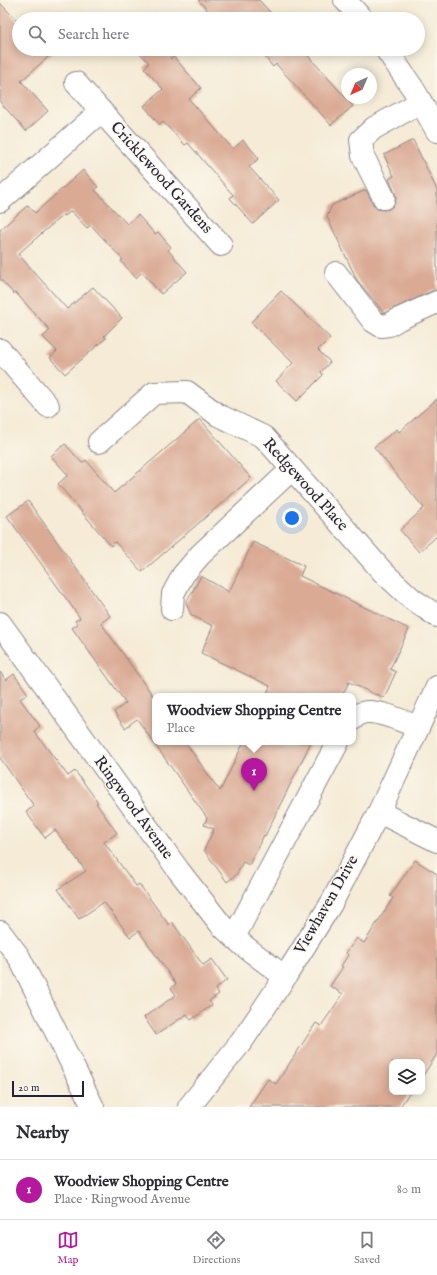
<!DOCTYPE html>
<meta charset="utf-8">
<style>
:root{--surface:#fff;--page:#f2f2f3;--text:#2b2b33;--muted:#7c7c81;--line:#e1e1e2;--accent:#b5179e}
body{margin:0;font-family:"IM FELL English",serif;background:var(--page);color:var(--text)}
.controls{position:absolute;right:12px;bottom:12px;display:grid;overflow:hidden;border-radius:8px;box-shadow:0 2px 10px #0003}
.controls button{width:36px;height:36px;display:grid;place-items:center;padding:0;border:0;border-bottom:1px solid var(--line);background:var(--surface);color:var(--text);font:20px sans-serif}
.compass{position:absolute;left:341px;top:68px;width:36px;height:36px;border-radius:50%;background:var(--surface);box-shadow:0 2px 10px #0003;rotate:224deg}
.scale{position:absolute;left:12px;bottom:10px;width:72px;box-sizing:border-box;padding-left:4px;border:2px solid #22223b;border-top:0;font-size:11px;line-height:14px;white-space:nowrap;color:#22223b;-webkit-text-stroke:3px #fbf7ec;paint-order:stroke}
.you{position:absolute;left:292px;top:518px;width:14px;height:14px;margin:-10px;border:3px solid #fff;border-radius:50%;background:#1a73e8;box-shadow:0 0 0 6px #1a73e833}
.badge{display:grid;place-items:center;width:26px;height:26px;border-radius:50%;background:var(--accent);color:#fff;font-size:13px;font-weight:700}
.pin{position:absolute;translate:-50% -33px;filter:drop-shadow(0 1px 2px #0008)}
.pin::after{content:'';position:absolute;top:21px;width:14px;height:12px;background:inherit;clip-path:polygon(0 0,100% 0,50% 100%)}
.popup{position:absolute;left:152px;top:693px;width:204px;height:52px;box-sizing:border-box;display:grid;place-content:center;border-radius:8px;background:var(--surface);filter:drop-shadow(0 1px 3px #0005);font-size:13px;white-space:nowrap;color:var(--muted)}
.popup b{font-size:15px;color:var(--text)}
.popup::after{content:'';position:absolute;left:50%;top:100%;margin-left:-8px;border:8px solid transparent;border-top-color:var(--surface)}
.list{margin:0;padding:0;list-style:none}
h2{display:flex;justify-content:space-between;align-items:center;height:52px;margin:0;padding:0 16px;font-size:17px}
h2 small{font-size:13px;font-weight:400;color:var(--muted)}
.list li{display:grid;grid-template-columns:26px 1fr auto;gap:12px;align-items:center;box-sizing:border-box;height:60px;padding:0 16px;border-top:1px solid var(--line)}
.list b{display:block;font-size:15px;white-space:nowrap}
.list p{margin:0;font-size:13px;white-space:nowrap;color:var(--muted)}
.list em{font-size:13px;font-style:normal;color:var(--muted)}
.icon{flex:none;width:22px;height:22px;fill:none;stroke:currentColor;stroke-width:2;stroke-linecap:round;stroke-linejoin:round}
.map{position:relative;flex:none;width:437px;height:1107px;overflow:hidden}
.search{position:absolute;background:var(--surface);box-shadow:0 2px 10px #0003;left:12px;right:12px;top:12px;height:44px;display:flex;align-items:center;gap:10px;box-sizing:border-box;padding:0 14px;border-radius:22px;color:var(--muted);font-size:15px}
.sheet{height:112px;background:var(--surface)}
nav{display:flex;justify-content:space-around;align-items:center;box-sizing:border-box;height:56px;border-top:1px solid var(--line);background:var(--surface);font-size:11px;color:var(--muted)}
nav a{display:grid;justify-items:center;gap:2px}
nav .on{color:var(--accent)}
.map>svg:first-child{display:block}
.building{fill:#daaa94}
.lines{fill:none;stroke-linecap:round;stroke-linejoin:round}
.minor-casing{stroke:#8c8688;stroke-width:24}
.minor{stroke:#fff;stroke-width:22}
.labels{text-anchor:middle;dominant-baseline:central;stroke-width:3;stroke-linejoin:round;paint-order:stroke}
.street-label{font-size:16px;fill:#22223b;stroke:#fbf7ec}
</style>
<div class="map">
<svg width="437" height="1107" viewBox="0 0 437 1107">
<rect width="100%" height="100%" fill="#fbf7ec"/>
<filter id="ink" filterUnits="userSpaceOnUse"><feTurbulence type="fractalNoise" baseFrequency=".025" numOctaves="2"/><feDisplacementMap in="SourceGraphic" scale="8" xChannelSelector="R" yChannelSelector="G"/><feConvolveMatrix kernelMatrix="1 2 1 2 8 2 1 2 1" color-interpolation-filters="sRGB"/></filter>
<filter id="wash" filterUnits="userSpaceOnUse"><feTurbulence type="fractalNoise" baseFrequency=".012" numOctaves="4" result="noise"/><feDisplacementMap in="SourceGraphic" scale="16" xChannelSelector="R" yChannelSelector="G"/><feGaussianBlur stdDeviation="0.9" result="paint"/><feColorMatrix in="noise" values="0 0 0 0 0 0 0 0 0 0 0 0 0 0 0 0 0 1.4 0 .05"/><feComposite in="paint" operator="in"/></filter>
<g filter="url(#wash)">
<rect width="100%" height="100%" fill="#f5ebd6"/>
<g id="blocks">
<g class="building">
<polygon points="198,0 259,0 276,19 216,19"/>
<polygon points="0,3 19,23 19,49 57,49 21,81 48,111 26,131 0,102"/>
<polygon points="136,49 162,49 171,59 173,56 201,88 189,99 233,149 243,140 259,158 249,167 279,200 253,224 230,198 233,195 188,143 185,145 163,122 160,125 144,106 163,89 144,68 149,63"/>
<polygon points="262,49 302,49 353,106 331,125 276,64 273,67 260,51"/>
<polygon points="413,140 437,190 437,290 432,291 384,313 357,280 327,217 332,205 366,190 373,204 377,209 384,210 389,209 394,205 396,199 395,193 389,179 394,176 384,155"/>
<polygon points="83,170 98,187 95,190 127,224 138,215 155,234 158,232 171,247 168,250 187,272 161,294 142,272 136,278 121,261 123,260 91,225 87,228 71,211 65,216 64,214 18,254 67,309 93,287 122,318 104,336 106,338 65,374 50,358 57,351 43,337 50,330 15,292 14,294 0,279 0,230 28,205 35,213"/>
<polygon points="281,291 330,338 318,350 330,362 321,372 323,375 297,401 276,381 293,363 251,322"/>
<polygon points="437,399 437,536 419,552 400,530 424,508 374,447 397,429 399,432"/>
<polygon points="200,419 251,478 142,572 115,542 111,546 58,484 68,475 51,456 65,444 82,463 86,460 114,493"/>
<polygon points="28,501 110,616 101,623 155,699 155,742 185,742 220,791 244,742 311,742 265,836 264,835 249,865 243,862 236,875 227,882 204,850 214,829 204,825 207,818 137,719 125,728 114,712 126,703 72,628 78,624 75,621 80,618 7,516"/>
<polygon points="253,542 304,566 300,576 409,629 390,669 396,672 384,698 376,694 376,695 349,682 342,696 266,696 270,686 201,653 213,626 191,615 186,603 201,576 229,592"/>
<polygon points="0,672 6,680 14,674 28,694 20,699 40,726 34,731 68,776 75,771 98,802 96,803 117,833 104,842 136,886 139,884 169,925 172,922 203,965 212,959 227,980 215,989 219,994 209,1001 212,1005 191,1020 187,1014 156,1035 144,1017 176,995 171,988 176,984 139,931 130,937 104,902 79,919 58,889 86,871 55,830 45,838 26,812 34,806 0,758"/>
<polygon points="415,860 437,874 437,1054 422,1077 422,1062 392,1062 392,1092 413,1092 411,1094 409,1093 400,1107 249,1107 268,1079 276,1084 316,1023 321,1026 343,994 330,986 343,967 341,966 348,955 346,953 357,938 364,943 393,898 390,896"/>
</g>
</g>
</g>
<g filter="url(#ink)">
<use href="#blocks" fill-opacity="0" stroke="#8c8688" stroke-width="1"/>
<g class="lines">
<g class="minor-casing">
<g id="minor">
<polyline points="345,0 362,19"/>
<polyline points="386,49 414,90 437,131"/>
<polyline points="76,83 221,245"/>
<polyline points="384,198 363,156 361,140 374,128 421,102"/>
<polyline points="0,201 101,111"/>
<polyline points="336,273 373,321 381,326 389,325 399,319 437,302"/>
<polyline points="0,350 48,406"/>
<polyline points="99,442 154,393 187,392 218,415 264,437 383,572 412,599 437,616"/>
<polyline points="172,609 173,594 183,575 200,555 292,469"/>
<polyline points="0,623 179,871 222,926 244,946 285,977"/>
<path d="M353,719C357,715 361,712 367,712C382,711 404,722 418,727"/>
<polyline points="379,812 437,841"/>
<polyline points="0,932 19,957 93,1107"/>
<polyline points="234,937 338,742"/>
<polyline points="189,1107 242,1041 285,977 331,904 379,812 437,687"/>
</g>
</g>
<use href="#minor" class="minor"/>
</g>
</g>
<g class="labels">
<g class="street-label">
<text transform="translate(161 178) rotate(48)">Cricklewood Gardens</text>
<text transform="translate(305 485) rotate(48)">Redgewood Place</text>
<text transform="translate(133 808) rotate(54)">Ringwood Avenue</text>
<text transform="translate(327 905) rotate(-60)">Viewhaven Drive</text>
</g>
</g>
</svg>
<div class="controls">
<button><svg class="icon" aria-label="layers" viewBox="0 0 24 24"><path d="M12 4l9 5-9 5-9-5zM3 14l9 5 9-5"/></svg></button>
</div>
<svg class="compass" viewBox="-18 -18 36 36"><path d="M0-13l5 13h-10z" fill="#e53935"/><path d="M0 13l5-13h-10z" fill="#7c7c81"/></svg>
<div class="scale">20 m</div>
<div class="you"></div>
<div class="pin badge" style="left:254px;top:791px">1</div>
<div class="popup"><b>Woodview Shopping Centre</b>Place</div>
<div class="search"><svg class="icon" aria-label="search" viewBox="0 0 24 24"><circle cx="10" cy="10" r="6"/><path d="M15 15l6 6"/></svg>Search here</div>
</div>
<section class="sheet">
<h2>Nearby<small></small></h2>
<ul class="list">
<li><span class="badge">1</span><div><b>Woodview Shopping Centre</b><p>Place · Ringwood Avenue</p></div><em>80 m</em></li>
</ul>
</section>
<nav>
<a class="on"><svg class="icon" aria-label="map" viewBox="0 0 24 24"><path d="M3 6l6-2 6 2 6-2v14l-6 2-6-2-6 2zM9 4v14M15 6v14"/></svg>Map</a>
<a><svg class="icon" aria-label="directions" viewBox="0 0 24 24"><path d="M12 3l9 9-9 9-9-9zM9 14v-3h6M13 9l2 2-2 2"/></svg>Directions</a>
<a><svg class="icon" aria-label="saved" viewBox="0 0 24 24"><path d="M7 4h10v16l-5-4-5 4z"/></svg>Saved</a>
</nav>
